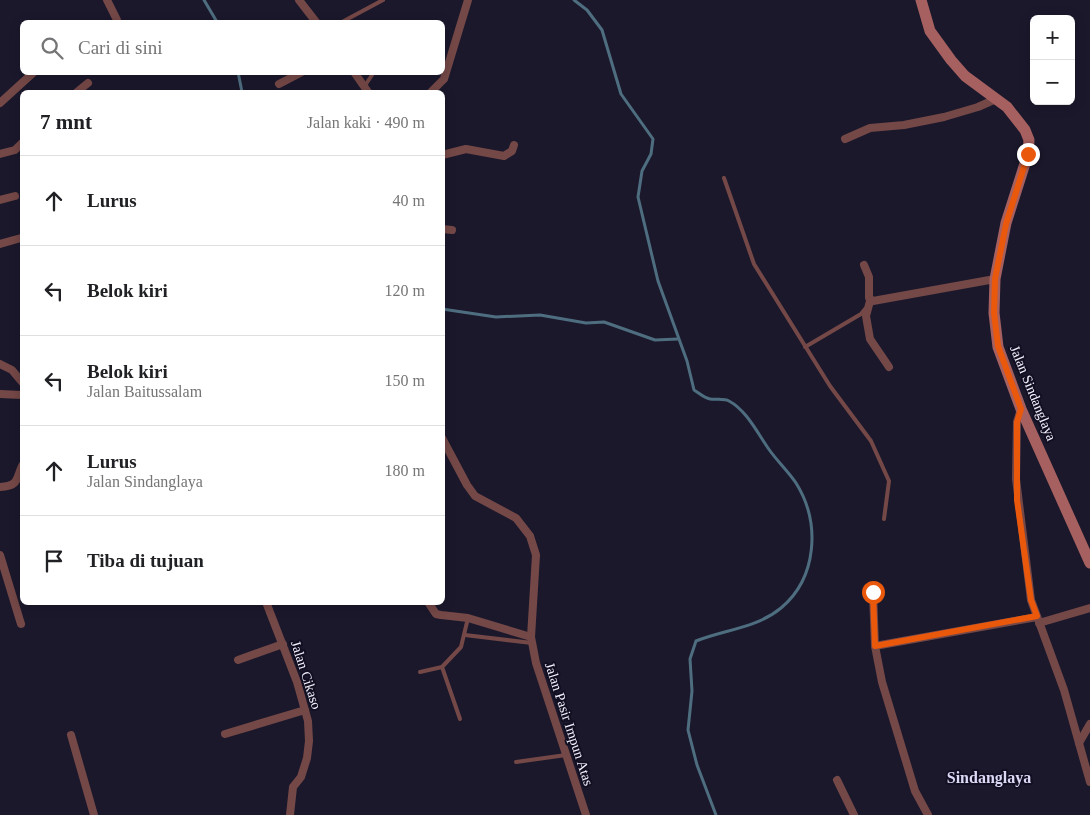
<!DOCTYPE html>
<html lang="id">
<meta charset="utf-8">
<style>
:root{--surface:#fff;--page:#f2f2f2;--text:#202124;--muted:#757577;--line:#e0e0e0}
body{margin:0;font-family:"Times New Roman",serif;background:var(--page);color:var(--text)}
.controls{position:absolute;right:15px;top:15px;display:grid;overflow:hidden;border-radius:8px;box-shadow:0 2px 12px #0003}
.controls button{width:45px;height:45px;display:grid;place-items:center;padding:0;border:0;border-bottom:1px solid var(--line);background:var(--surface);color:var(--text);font:25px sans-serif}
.stop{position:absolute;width:15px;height:15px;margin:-11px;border:4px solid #ea580c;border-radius:50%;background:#fff}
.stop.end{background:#ea580c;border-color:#fff;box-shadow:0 1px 5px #0008}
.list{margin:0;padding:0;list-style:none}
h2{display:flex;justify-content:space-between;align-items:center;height:65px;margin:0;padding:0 20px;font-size:21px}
h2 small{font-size:16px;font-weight:400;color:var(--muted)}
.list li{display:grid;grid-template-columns:32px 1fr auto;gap:15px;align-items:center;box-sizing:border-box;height:90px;padding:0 20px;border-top:1px solid var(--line)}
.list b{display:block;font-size:19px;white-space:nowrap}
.list p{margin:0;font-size:16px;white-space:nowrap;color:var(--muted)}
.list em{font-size:16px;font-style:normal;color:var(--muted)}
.icon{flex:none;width:28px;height:28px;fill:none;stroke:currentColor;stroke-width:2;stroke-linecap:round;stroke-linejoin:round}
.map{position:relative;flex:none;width:1090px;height:815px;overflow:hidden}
.search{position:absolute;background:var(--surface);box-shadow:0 2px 12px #0003;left:20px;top:20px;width:425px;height:55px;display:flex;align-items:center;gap:12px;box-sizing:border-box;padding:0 18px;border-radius:8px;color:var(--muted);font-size:19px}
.panel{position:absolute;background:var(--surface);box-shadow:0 2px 12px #0003;left:20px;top:90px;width:425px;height:515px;border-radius:8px}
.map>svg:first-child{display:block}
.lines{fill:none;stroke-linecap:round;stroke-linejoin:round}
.stream{stroke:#4e6e80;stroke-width:3}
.lane{stroke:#744847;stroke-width:4}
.street{stroke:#744847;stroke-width:8}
.secondary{stroke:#a6605f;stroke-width:11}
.route{stroke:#ea580c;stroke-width:6}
.labels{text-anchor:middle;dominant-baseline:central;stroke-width:4;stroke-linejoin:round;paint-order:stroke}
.street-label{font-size:14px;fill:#f3f2fe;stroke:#120f22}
.quarter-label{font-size:16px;font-weight:bold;fill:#dbd9f6;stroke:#120f22}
</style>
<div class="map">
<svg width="1090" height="815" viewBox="0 0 1090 815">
<rect width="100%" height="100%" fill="#1b182c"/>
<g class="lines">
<g class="stream">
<polyline points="204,0 217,22"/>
<path d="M574,0L587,10L602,30L621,94L653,139L651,154L642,171L638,197L658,281L687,361L694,390C699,393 704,398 710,399C716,400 724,398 729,401C746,410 757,432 768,448C776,460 788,471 796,483C821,523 817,578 781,608C757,628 723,630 696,641L690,659L692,691L688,730L697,765L716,815"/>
<polyline points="238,72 242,92"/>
<polyline points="442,309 496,317 540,315 586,323 604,322 655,340 678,339"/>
</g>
<g class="lane">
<polyline points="342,22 383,0"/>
<polyline points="364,87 374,72"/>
<polyline points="724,178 754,264 830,386 871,441 889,481 884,519"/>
<polyline points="805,347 861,314 865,309"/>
<polyline points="465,635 532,643"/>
<polyline points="420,672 442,667"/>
<polyline points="460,719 442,667 461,647 468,618"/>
<polyline points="516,762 566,755"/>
</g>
<g class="street">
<polyline points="107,0 117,20"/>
<polyline points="299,0 316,22"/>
<polyline points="354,72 368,92"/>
<polyline points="279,84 302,72"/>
<polyline points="77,92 88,83"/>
<polyline points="431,92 444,79 468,0"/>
<polyline points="0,103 34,72"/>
<polyline points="845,139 870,128 904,125 944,117 978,107 996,99"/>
<polyline points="0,154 15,150 22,143"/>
<polyline points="442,155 466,149 504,156 512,151 514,145"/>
<polyline points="0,200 15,196"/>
<polyline points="442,229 452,230"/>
<polyline points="0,244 21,238"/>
<polyline points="864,265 869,277 869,298 873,301 995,279"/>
<polyline points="870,301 866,316 870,339 889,367"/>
<polyline points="0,364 12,370 22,382"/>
<polyline points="0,394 22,395"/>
<polyline points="1021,409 1017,422 1016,479 1031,600 1064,690 1090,782"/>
<polyline points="442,438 467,485 475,496 516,518 530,536 536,555 531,637 536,663 586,815"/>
<path d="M0,487C19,486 16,479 22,466"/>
<polyline points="0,555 21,624"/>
<polyline points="873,593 875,646 882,682 915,791 928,815"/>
<polyline points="266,602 297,682 308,721 309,741 307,758 301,777 293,787 290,815"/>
<polyline points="428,602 436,614 441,615 468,618 531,637"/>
<polyline points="1039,623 1090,608"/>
<polyline points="875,646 1037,617"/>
<polyline points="238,660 283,644"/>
<polyline points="225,734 305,710"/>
<polyline points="71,735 94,815"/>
<polyline points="1079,743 1090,724"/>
<polyline points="837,780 854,815"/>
</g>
<polyline class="secondary" points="921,0 930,31 951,60 965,76 1007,107 1025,130 1029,140 1028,154 1006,223 995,279 994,313 998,347 1021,409 1090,563"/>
</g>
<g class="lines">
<polyline class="route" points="873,592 875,646 1037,616 1031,600 1017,500 1017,422 1021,409 998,346 994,313 995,279 1006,224 1028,154"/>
</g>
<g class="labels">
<g class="street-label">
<text transform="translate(1033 393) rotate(68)">Jalan Sindanglaya</text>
<text transform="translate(306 675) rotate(72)">Jalan Cikaso</text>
<text transform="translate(569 724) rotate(72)">Jalan Pasir Impun Atas</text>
</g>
<g class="quarter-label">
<text x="989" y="777">Sindanglaya</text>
</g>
</g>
</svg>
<div class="controls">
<button>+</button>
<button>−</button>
</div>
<div class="stop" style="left:873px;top:592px"></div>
<div class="stop end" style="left:1028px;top:154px"></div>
<div class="search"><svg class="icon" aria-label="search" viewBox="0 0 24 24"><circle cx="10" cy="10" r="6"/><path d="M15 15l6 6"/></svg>Cari di sini</div>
<section class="panel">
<h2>7 mnt<small>Jalan kaki · 490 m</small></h2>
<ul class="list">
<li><svg class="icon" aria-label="ahead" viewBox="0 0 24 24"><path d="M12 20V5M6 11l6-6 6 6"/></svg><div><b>Lurus</b></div><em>40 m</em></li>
<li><svg class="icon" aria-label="left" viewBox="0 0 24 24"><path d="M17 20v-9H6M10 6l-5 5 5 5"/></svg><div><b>Belok kiri</b></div><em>120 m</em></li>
<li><svg class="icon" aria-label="left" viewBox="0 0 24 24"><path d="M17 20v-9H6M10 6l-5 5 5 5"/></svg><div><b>Belok kiri</b><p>Jalan Baitussalam</p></div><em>150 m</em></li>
<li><svg class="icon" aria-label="ahead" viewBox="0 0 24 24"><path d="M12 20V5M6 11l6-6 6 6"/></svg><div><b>Lurus</b><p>Jalan Sindanglaya</p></div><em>180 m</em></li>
<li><svg class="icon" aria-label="arrive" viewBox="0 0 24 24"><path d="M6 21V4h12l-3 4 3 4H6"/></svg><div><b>Tiba di tujuan</b></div></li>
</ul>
</section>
</div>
